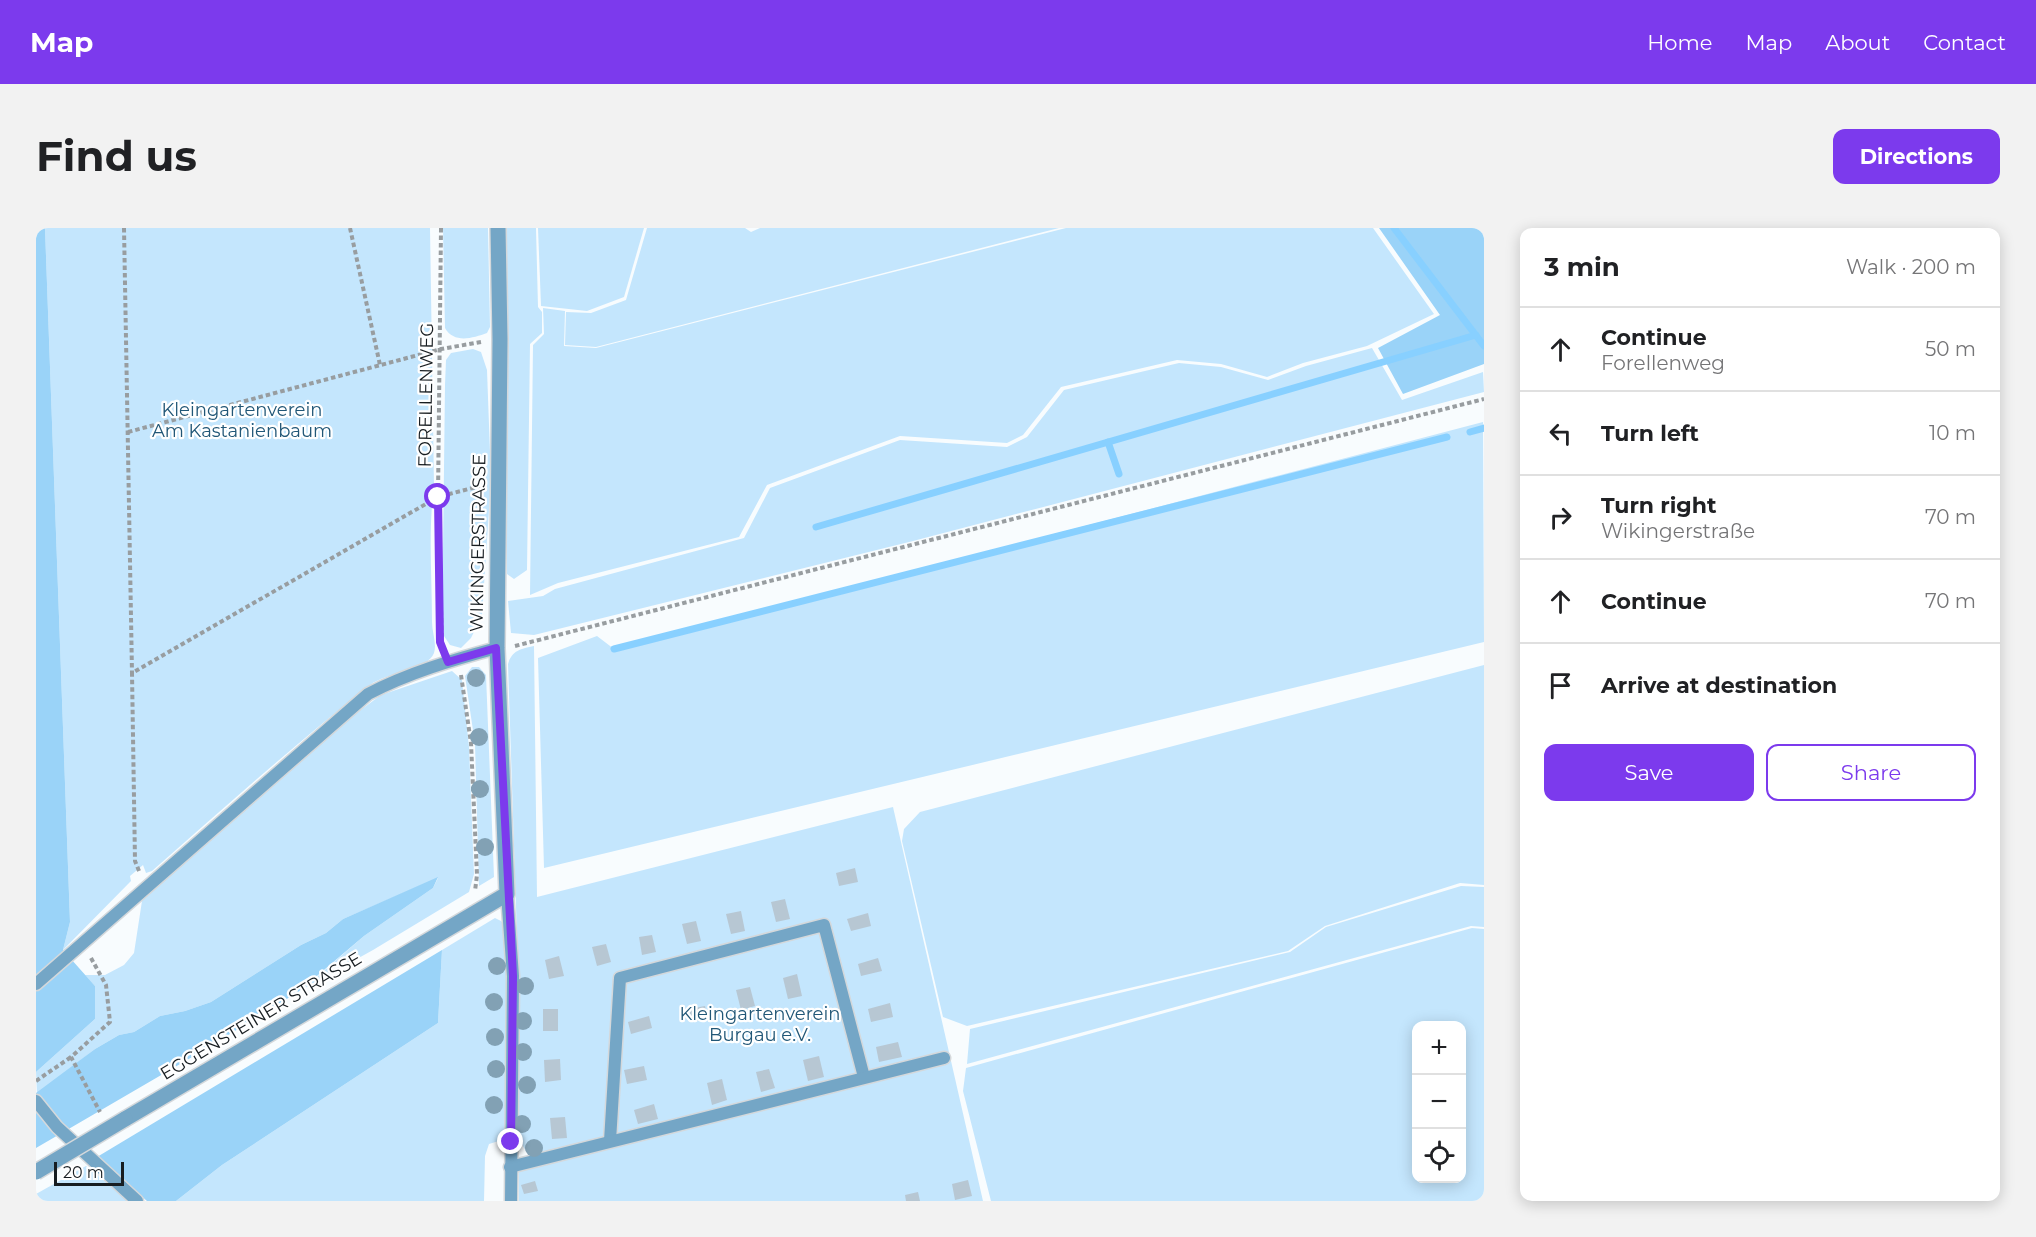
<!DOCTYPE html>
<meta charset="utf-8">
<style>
:root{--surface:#fff;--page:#f2f2f2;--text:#202124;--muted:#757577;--line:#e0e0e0;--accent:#7c3aed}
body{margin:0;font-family:Montserrat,sans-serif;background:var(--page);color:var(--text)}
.controls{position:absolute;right:18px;bottom:18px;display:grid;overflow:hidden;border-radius:12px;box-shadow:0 3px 15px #0003}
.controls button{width:54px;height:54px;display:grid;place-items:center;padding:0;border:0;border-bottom:2px solid var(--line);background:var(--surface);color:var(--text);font:30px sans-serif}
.scale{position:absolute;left:18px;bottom:15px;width:70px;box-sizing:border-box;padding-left:6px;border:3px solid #171d21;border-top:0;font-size:16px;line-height:21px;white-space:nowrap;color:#171d21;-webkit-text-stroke:4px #fff;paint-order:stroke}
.stop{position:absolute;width:18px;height:18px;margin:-14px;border:4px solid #7c3aed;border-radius:50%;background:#fff}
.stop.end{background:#7c3aed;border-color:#fff;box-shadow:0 2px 6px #0008}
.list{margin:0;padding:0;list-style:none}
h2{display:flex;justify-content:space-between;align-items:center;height:78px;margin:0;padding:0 24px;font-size:26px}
h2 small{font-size:20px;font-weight:400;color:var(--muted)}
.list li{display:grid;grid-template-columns:39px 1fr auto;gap:18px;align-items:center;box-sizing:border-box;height:84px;padding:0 24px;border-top:2px solid var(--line)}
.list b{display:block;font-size:22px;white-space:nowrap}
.list p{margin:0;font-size:20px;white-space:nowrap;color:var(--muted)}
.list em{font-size:20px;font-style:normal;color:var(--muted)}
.actions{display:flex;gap:12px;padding:18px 24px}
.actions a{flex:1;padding:14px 0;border:2px solid var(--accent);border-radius:12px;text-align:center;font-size:21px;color:var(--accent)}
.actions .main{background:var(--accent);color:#fff}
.icon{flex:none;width:33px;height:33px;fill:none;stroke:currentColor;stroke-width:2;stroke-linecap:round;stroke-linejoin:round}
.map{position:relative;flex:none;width:1448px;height:973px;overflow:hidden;border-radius:12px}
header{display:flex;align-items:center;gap:36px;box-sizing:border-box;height:84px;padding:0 30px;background:var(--accent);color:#fff}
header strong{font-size:28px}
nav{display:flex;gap:33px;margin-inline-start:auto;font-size:21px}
.intro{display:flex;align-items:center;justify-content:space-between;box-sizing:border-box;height:144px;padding:0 36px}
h1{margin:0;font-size:42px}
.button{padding:15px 27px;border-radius:12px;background:var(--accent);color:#fff;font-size:21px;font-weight:700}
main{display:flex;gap:36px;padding:0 36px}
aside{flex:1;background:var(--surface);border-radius:12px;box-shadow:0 3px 15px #0003}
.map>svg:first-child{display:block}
.green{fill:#c4e6fd;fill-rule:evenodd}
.forest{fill:#9ad3f8}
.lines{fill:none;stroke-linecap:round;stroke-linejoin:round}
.stream{stroke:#88d0ff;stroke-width:7}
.building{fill:#b7c7d3}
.service-casing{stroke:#d4d8db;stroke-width:15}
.minor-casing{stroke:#d4d8db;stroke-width:18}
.path{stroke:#989da0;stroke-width:4;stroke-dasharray:4.5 3;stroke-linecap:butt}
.service{stroke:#74a6c6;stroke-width:12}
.minor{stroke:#74a6c6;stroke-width:15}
.minor-bridge-casing{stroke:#d4d8db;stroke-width:18;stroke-linecap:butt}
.minor-bridge{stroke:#74a6c6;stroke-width:15}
.tree{fill:#82a1b4}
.route{stroke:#7c3aed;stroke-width:8}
.labels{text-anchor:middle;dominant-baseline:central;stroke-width:4.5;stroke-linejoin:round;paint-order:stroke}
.street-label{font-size:18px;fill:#171d21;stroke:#fff}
.park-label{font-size:18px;fill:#215777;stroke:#fff}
</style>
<header>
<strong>Map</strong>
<nav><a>Home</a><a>Map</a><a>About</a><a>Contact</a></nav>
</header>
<div class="intro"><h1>Find us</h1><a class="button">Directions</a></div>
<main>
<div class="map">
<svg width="1448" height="973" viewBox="0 0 1448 973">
<rect width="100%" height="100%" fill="#f8fcfe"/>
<g class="green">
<path d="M9,0H394L398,258C392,302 396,349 396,394C396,404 401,416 398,425C392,442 349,445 334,457C259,516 188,580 116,643L110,645L107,637L94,648L95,653L27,722L34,694Z"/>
<path d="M407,0H452L454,99L451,105C437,110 418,116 409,100Z"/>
<polygon points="471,0 500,0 502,79 506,84 506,105 494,116 491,342 478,351 471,346"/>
<polygon points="502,0 608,0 588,69 551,83 505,78"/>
<polygon points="611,0 709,0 715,4 724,0 1023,0 560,119 529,117 530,84 555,85 590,72"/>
<polygon points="1030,0 1337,0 1398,86 1331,118 1267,135 1231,149 1185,136 1141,132 1025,159 987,207 971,215 864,208 731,257 703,309 522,355 494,367 497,117 508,106 507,80 529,83 528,118 560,120"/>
<polygon points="1336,120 1366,172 1447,144 1448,164 877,313 498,407 475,405 472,373 507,368 519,361 708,310 734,260 864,212 971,219 991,209 1028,162 1143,135 1185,139 1232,152 1270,138"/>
<polygon points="437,121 445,124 451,142 455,252 446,387 435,410 425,420 414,417 406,405 409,157 410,132 415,125"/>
<polygon points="1447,194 1448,414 508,640 502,430 561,408 578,421"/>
<path d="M498,418L501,669L857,579L947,973H483V943L508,937L506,924L490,923L482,910L483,770L472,436C476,422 485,421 498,418Z"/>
<polygon points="1448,437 1448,657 1424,655 1289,698 1252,723 931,798 907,789 866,613 868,601 884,584"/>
<polygon points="436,439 443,439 450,447 458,649 443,658 439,516 429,448"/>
<polygon points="416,443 426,452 433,519 438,646 433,664 337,722 267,761 328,708 397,660 402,650 307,691 290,705 265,717 175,774 149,783 124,788 98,804 83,807 59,821 1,866 0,844 59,791 59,758 49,747 69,747 88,737 98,725 106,673 296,503 345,467"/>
<polygon points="1425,658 1448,659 1448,699 1435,698 931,836 934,801 1254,724 1290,699"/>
<polygon points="459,690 465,693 470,700 471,899 466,912 453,916 449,928 448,973 140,973 186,937 402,795 406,722"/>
<path d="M1436,700L1448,701V973H955L927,863L930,840ZM1380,798H1426V950H1380Z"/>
<polygon points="50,938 93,973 0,973 0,966"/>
</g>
<g class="forest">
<polygon points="0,0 9,0 34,694 27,722 59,758 59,791 0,844"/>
<polygon points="1343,0 1448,0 1448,136 1367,166 1342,120 1404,87"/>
<polygon points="402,649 397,660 328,708 262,764 163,825 0,920 0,865 59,821 83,807 98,804 124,788 149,783 175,774 265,717 290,705 307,691"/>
<polygon points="406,722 402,795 186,937 140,973 111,973 61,929"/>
</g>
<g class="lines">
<g class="stream">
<polyline points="1358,0 1448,118"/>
<polyline points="1434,204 1448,200"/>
<polyline points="1072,214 1083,246"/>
<polyline points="780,299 1440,107"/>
<polyline points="578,421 1411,209"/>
</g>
</g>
<g class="building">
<polygon points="819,640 822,654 803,658 800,645"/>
<polygon points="749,671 754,691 740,694 735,674"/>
<polygon points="705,683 709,703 695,706 690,686"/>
<polygon points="832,685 835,698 815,703 811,691"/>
<polygon points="660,693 665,713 651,716 646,696"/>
<polygon points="616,707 620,724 606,727 603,709"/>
<polygon points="570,716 575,734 561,738 556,719"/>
<polygon points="523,728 528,748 513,751 509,732"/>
<polygon points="842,730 846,743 825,748 822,736"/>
<polygon points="761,746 766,768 752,771 747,750"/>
<polygon points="714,759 719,778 705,782 700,762"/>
<polygon points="854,775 857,789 835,794 832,781"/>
<polygon points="669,778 672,790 656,794 653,781"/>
<rect x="507" y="781" width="15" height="22"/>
<polygon points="613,788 616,800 595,806 592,794"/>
<polygon points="862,814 866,829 843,834 840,819"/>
<polygon points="783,828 788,849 772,853 767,832"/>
<polygon points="524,831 525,852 509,854 508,832"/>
<polygon points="608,838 611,852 591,856 588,842"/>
<polygon points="733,841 739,860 725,864 720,844"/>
<polygon points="686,851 691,872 676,877 671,855"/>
<polygon points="618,876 622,891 602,896 598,882"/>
<polygon points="529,889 531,910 516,911 514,890"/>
<polygon points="932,952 936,968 919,972 916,956"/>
<polygon points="499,953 502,963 488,966 485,957"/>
<polygon points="882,964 884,973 870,973 869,967"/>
</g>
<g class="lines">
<g class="service-casing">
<g id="service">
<polyline points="471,666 477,748 475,973"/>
<path d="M0,756L332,466C372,445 416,432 461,420"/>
<polyline points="0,873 21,899 101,973"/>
<polyline points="574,913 584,750 788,697 828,849"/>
<polyline points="474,939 908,830"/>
</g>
</g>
<g class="minor-casing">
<polyline id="minor" points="89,891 471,666 461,420 464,111 462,0"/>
</g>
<g class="path">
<polyline points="88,0 96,445"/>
<polyline points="314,0 344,137"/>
<polyline points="405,0 402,269 406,419"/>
<polyline points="92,204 405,121 445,114"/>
<polyline points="479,418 1448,171"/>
<polyline points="425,447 435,515 441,647 439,663"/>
<polyline points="103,643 99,633 96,445 402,269 444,258"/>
<polyline points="55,730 70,757 74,794 35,829 64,884"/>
<polyline points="0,853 35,829"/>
</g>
<use href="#service" class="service"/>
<use href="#minor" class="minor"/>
<g class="minor-bridge-casing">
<polyline id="minor-bridge" points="0,944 89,891"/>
</g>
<use href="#minor-bridge" class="minor-bridge"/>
</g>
<g class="tree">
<circle cx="440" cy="450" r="9"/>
<circle cx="443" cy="509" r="9"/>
<circle cx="444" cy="561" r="9"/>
<circle cx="449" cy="619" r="9"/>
<circle cx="461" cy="738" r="9"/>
<circle cx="489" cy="758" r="9"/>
<circle cx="458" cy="774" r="9"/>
<circle cx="487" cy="793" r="9"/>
<circle cx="459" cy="809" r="9"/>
<circle cx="487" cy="824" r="9"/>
<circle cx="460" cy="841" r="9"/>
<circle cx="491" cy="857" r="9"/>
<circle cx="458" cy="877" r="9"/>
<circle cx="486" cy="896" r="9"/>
<circle cx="498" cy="920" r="9"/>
</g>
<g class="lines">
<polyline class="route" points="402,269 404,414 412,434 460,420 477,748 475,914"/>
</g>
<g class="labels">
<g class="street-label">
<text transform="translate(390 167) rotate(-89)">FORELLENWEG</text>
<text transform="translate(442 315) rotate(-89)">WIKINGERSTRASSE</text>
<text transform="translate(225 788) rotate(-31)">EGGENSTEINER STRASSE</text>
</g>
<g class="park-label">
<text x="206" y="182">Kleingartenverein<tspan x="206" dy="21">Am Kastanienbaum</tspan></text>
<text x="724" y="786">Kleingartenverein<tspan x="724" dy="21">Burgau e.V.</tspan></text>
</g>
</g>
</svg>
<div class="controls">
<button>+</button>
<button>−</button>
<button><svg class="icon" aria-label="locate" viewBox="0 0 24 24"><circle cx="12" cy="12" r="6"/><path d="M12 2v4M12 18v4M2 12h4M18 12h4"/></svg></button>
</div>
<div class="scale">20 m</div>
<div class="stop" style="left:402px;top:269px"></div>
<div class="stop end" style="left:475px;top:914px"></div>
</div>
<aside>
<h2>3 min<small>Walk · 200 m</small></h2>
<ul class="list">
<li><svg class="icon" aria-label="ahead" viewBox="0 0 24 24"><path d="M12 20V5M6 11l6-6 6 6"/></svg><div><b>Continue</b><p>Forellenweg</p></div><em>50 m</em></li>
<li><svg class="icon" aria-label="left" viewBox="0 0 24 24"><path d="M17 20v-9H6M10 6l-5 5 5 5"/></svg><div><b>Turn left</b></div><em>10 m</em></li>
<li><svg class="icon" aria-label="right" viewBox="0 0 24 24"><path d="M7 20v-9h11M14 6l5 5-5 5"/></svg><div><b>Turn right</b><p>Wikingerstraße</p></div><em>70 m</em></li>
<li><svg class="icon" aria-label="ahead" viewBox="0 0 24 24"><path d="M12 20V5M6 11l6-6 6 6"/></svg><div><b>Continue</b></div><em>70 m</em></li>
<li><svg class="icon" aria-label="arrive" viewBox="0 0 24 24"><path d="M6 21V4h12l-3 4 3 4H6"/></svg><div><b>Arrive at destination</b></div></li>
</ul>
<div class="actions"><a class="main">Save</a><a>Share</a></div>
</aside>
</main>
